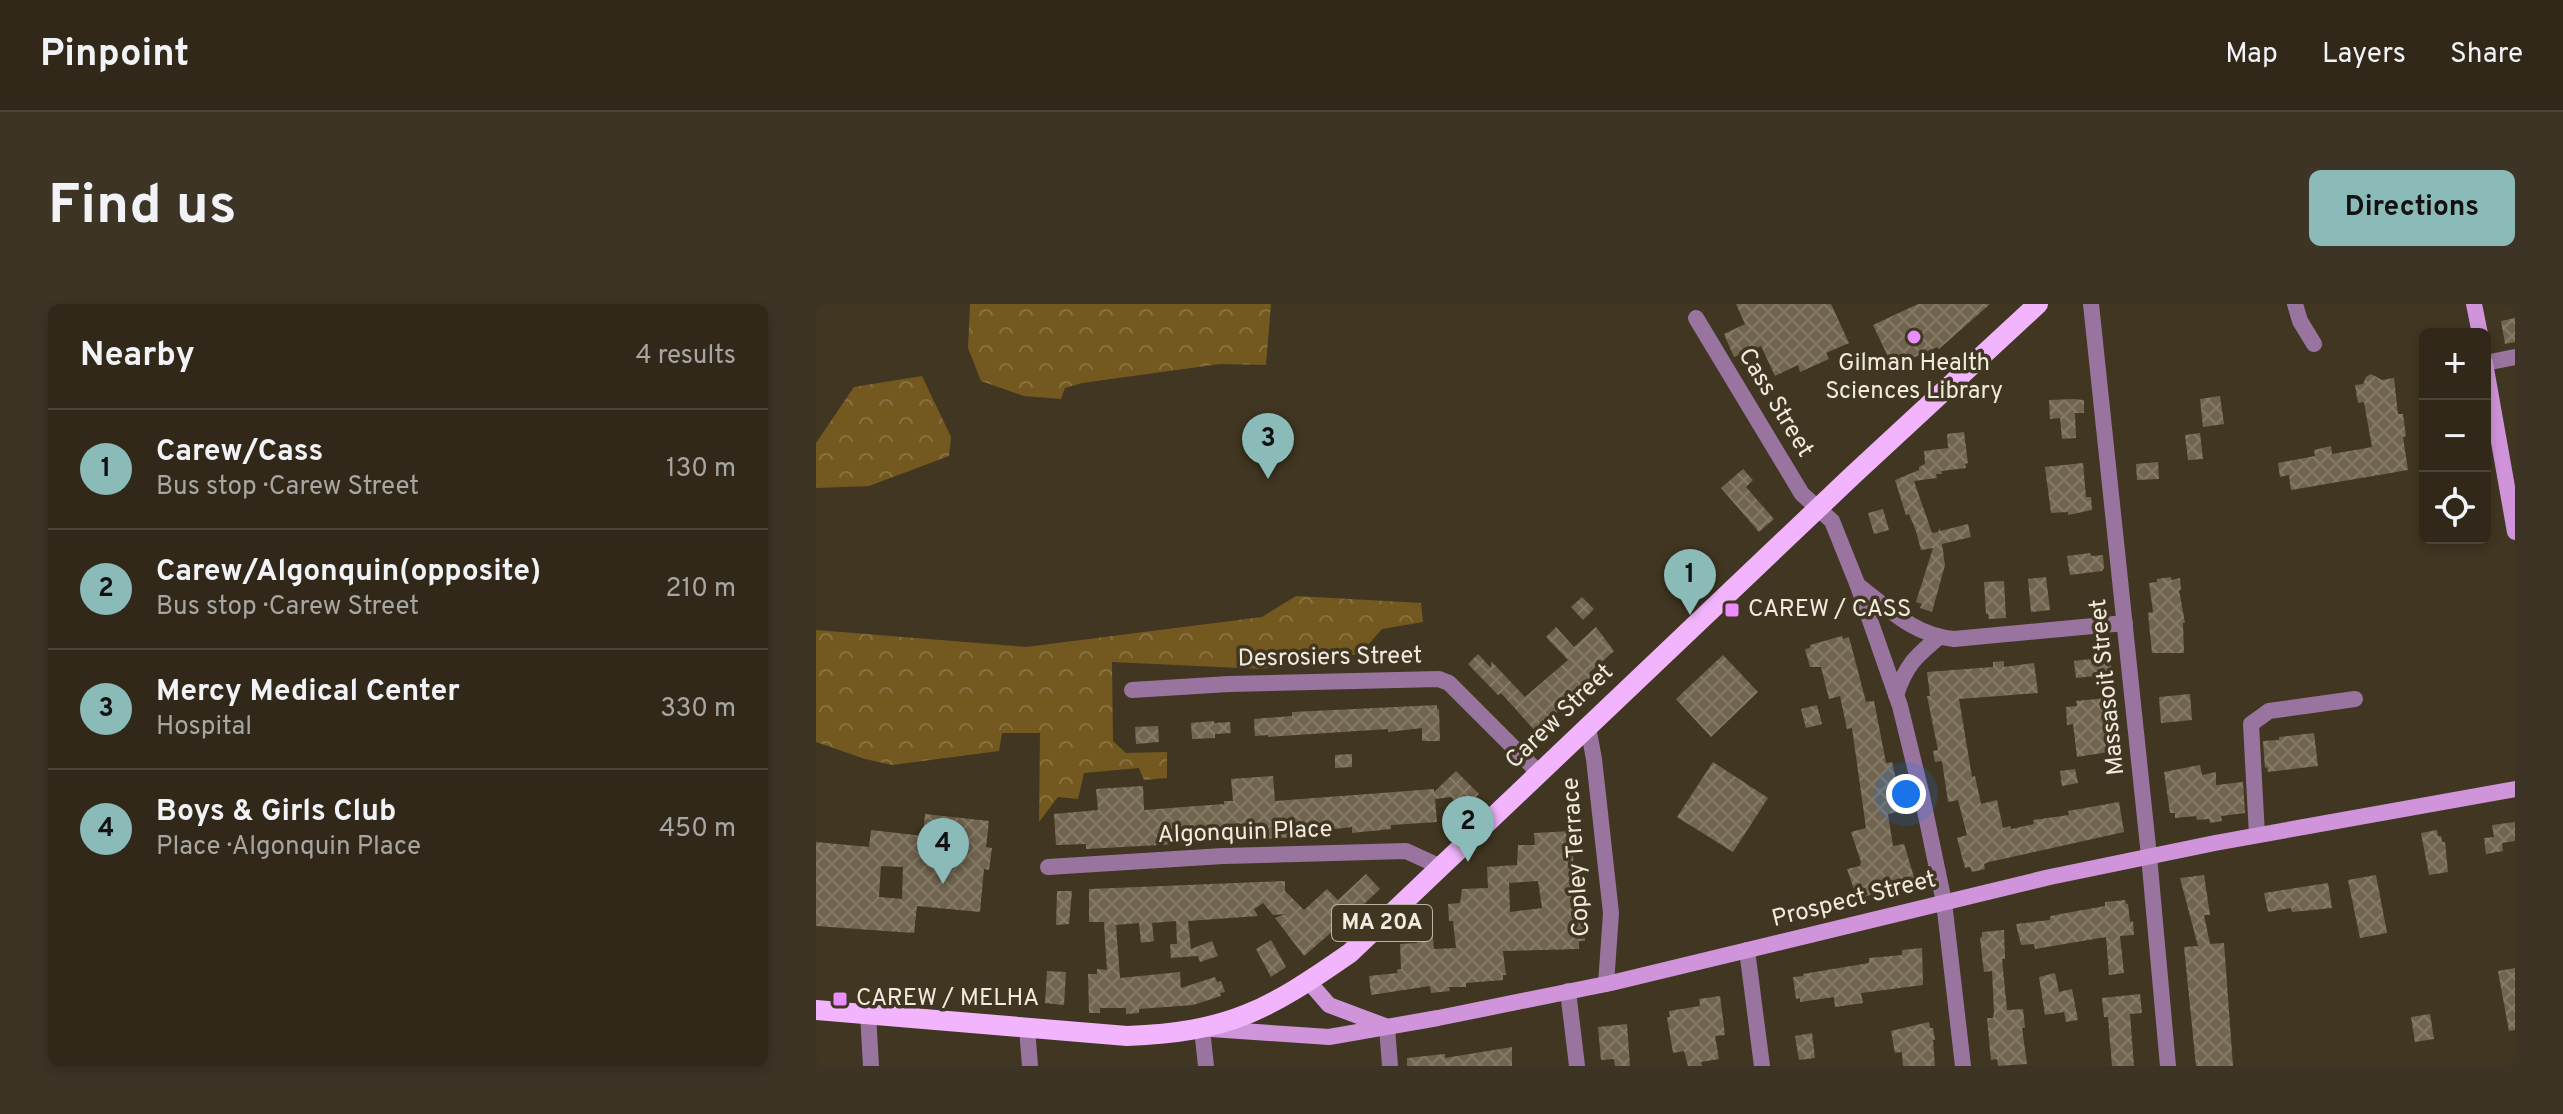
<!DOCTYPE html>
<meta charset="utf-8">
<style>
:root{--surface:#312819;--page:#3d3426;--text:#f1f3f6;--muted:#a8a6a2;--line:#4c4438;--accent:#8bbbb9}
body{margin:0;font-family:Overpass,sans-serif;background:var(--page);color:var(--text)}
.controls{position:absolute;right:24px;top:24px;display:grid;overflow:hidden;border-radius:12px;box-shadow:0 4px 12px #0003}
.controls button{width:72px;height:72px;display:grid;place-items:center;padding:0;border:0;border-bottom:2px solid var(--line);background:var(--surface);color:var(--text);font:40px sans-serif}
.you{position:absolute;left:1090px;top:490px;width:28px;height:28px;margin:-20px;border:6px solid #fff;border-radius:50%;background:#1a73e8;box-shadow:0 0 0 12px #1a73e833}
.badge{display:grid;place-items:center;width:52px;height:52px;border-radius:50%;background:var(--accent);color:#111;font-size:26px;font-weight:700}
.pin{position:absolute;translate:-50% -66px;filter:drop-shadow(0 2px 4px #0008)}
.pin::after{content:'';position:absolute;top:42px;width:28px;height:24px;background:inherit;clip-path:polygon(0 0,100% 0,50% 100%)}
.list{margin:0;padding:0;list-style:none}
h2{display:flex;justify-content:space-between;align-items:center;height:104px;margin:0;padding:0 32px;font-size:34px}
h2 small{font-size:26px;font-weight:400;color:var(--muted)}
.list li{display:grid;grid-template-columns:52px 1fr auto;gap:24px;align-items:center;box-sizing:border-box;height:120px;padding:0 32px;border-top:2px solid var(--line)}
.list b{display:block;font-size:30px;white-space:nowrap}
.list p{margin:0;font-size:26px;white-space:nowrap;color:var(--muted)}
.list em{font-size:26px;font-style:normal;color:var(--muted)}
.icon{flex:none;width:44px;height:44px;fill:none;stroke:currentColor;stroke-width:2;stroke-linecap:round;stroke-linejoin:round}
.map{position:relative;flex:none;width:1699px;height:762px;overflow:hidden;border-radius:12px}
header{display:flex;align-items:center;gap:48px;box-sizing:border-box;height:112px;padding:0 40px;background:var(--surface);border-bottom:2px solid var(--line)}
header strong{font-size:38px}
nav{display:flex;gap:44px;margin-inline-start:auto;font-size:28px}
.intro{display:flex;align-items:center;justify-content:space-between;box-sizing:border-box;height:192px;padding:0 48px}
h1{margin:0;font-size:56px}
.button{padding:20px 36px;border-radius:12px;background:var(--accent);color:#111;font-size:28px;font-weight:700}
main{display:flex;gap:48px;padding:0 48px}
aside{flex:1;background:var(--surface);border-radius:12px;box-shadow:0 4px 12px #0003}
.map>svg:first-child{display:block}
.forest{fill:url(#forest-crowns)}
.building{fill:url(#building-cross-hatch);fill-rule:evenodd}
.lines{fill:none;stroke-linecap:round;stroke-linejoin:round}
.street{stroke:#99749f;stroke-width:16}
.secondary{stroke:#cf94da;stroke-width:16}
.primary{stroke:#f2b5fd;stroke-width:20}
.poi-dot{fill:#eb8dfc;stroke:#413621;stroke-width:3}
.labels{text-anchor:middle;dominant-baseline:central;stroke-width:7;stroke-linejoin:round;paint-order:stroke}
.shield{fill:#413621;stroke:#bcb4a5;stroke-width:2}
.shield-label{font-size:22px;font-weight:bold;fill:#f1eade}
.poi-label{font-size:24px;fill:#f1eade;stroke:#413621;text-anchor:start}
.street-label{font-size:24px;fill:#f1eade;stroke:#413621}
</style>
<header>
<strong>Pinpoint</strong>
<nav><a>Map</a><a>Layers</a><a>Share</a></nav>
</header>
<div class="intro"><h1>Find us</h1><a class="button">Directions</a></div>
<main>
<aside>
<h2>Nearby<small>4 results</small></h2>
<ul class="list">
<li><span class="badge">1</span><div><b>Carew/Cass</b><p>Bus stop · Carew Street</p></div><em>130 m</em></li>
<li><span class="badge">2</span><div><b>Carew/Algonquin(opposite)</b><p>Bus stop · Carew Street</p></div><em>210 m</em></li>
<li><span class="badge">3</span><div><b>Mercy Medical Center</b><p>Hospital</p></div><em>330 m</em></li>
<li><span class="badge">4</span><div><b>Boys &amp; Girls Club</b><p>Place · Algonquin Place</p></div><em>450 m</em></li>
</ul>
</aside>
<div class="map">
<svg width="1699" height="762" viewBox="0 0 1699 762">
<defs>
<pattern id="forest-crowns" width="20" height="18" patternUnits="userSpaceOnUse" patternTransform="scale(2)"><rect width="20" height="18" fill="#735920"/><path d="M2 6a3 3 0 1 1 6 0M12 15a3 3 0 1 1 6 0" fill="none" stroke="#877140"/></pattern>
<pattern id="building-cross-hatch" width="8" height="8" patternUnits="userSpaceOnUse" patternTransform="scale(2)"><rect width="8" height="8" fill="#71654f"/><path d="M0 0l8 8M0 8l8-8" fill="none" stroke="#867b68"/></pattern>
</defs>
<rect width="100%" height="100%" fill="#413621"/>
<g class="forest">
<polygon points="154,0 455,0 450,61 404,60 266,79 249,84 245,95 208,92 165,77 152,44"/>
<polygon points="106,72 135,133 133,152 53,182 0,184 0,139 38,83"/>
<polygon points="480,292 605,299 607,318 566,325 544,350 445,365 296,358 297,437 310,449 351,448 351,474 328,476 323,464 268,469 262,495 242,493 223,518 224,429 186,429 183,447 76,461 49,455 0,438 0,326 210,343 446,313"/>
</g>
<g class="building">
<polygon points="920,0 1015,0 1033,39 1010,49 1013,55 984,68 982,61 959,72 945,42 918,53 908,30 929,20"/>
<polygon points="1102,0 1174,0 1123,45 1121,43 1077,63 1057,21"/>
<polygon points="1699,14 1699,38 1689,40 1685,17"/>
<polygon points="1555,70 1566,76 1578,74 1582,110 1587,110 1590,132 1587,133 1592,166 1475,186 1473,171 1464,173 1462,159 1499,152 1498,146 1515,142 1516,150 1556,143 1548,98 1542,99 1539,81 1547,80 1550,73"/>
<polygon points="1404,92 1408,120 1387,123 1384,95"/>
<polygon points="1257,95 1268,96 1268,109 1259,109 1260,134 1246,135 1244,114 1234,115 1233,96"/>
<polygon points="1148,128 1152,159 1149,160 1150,164 1125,167 1126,170 1120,170 1121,174 1098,177 1116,229 1122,228 1124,224 1124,227 1152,220 1155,233 1126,240 1129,261 1116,308 1104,304 1106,300 1100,298 1117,244 1105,246 1100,227 1093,210 1090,211 1079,176 1103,166 1103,163 1109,160 1108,147 1132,144 1131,130"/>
<polygon points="1384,129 1387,155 1372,156 1369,131"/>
<polygon points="1342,158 1343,175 1321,176 1320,160"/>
<polygon points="1267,159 1270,193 1275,193 1276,206 1252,211 1252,208 1235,209 1229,163"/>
<polygon points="927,165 937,176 930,183 958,215 943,228 905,184"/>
<polygon points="1067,205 1073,226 1058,230 1052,209"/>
<polygon points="1274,249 1275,252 1287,251 1288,264 1286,267 1254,271 1251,252"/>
<polygon points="1230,273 1234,306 1215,308 1212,275"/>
<polygon points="1355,273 1355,276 1364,274 1365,286 1363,286 1369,319 1367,319 1368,349 1336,349 1332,309 1337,308 1333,279 1341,278 1341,275"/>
<polygon points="1188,277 1190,314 1173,315 1172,310 1170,310 1168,278"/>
<polygon points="766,293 778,305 767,316 755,303"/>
<polygon points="740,323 758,343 780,323 798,347 773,369 777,374 720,428 685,389 682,391 652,360 662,350 675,364 675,357 709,393 752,356 730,333"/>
<polygon points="1026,332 1027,335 1033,333 1050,398 1058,397 1070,459 1076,458 1087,507 1072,510 1077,542 1088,540 1098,573 1096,577 1053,587 1055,591 1041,594 1031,565 1044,562 1045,558 1035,528 1050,524 1036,424 1031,425 1024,392 1013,395 1005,363 994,363 989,345 994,344 994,341"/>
<polygon points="1279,348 1284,354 1294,353 1296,370 1260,374 1258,357 1275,355"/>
<polygon points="907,351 942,388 895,433 860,395"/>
<polygon points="1188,357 1188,363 1218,359 1222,389 1143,395 1156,473 1159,472 1165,500 1181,496 1187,524 1194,522 1195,525 1218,520 1217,516 1253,511 1252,507 1303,498 1308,528 1173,558 1168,560 1169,565 1156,568 1154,563 1149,564 1141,534 1151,531 1142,496 1132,498 1126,457 1119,458 1117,447 1122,446 1111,392 1114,392 1111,368 1177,363 1177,358"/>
<polygon points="1374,390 1376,416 1345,419 1343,393"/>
<polygon points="1291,394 1298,447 1261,453 1257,420 1251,421 1250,403 1261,402 1260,397"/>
<polygon points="621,401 621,405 623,405 624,437 606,437 606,424 572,428 572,425 452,433 452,431 439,432 438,415 476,412 476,408"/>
<polygon points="1001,401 1006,420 990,424 985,405"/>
<polygon points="398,417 398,419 414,418 415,429 399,430 399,434 376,435 375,419"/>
<polygon points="342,422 343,438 320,440 319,423"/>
<polygon points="1498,429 1502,462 1452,468 1451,463 1449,464 1447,437 1463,436 1463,433"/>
<polygon points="536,450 536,463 519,464 519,451"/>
<polygon points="897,458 952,494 917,548 861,513"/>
<polygon points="1384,461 1386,471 1400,468 1400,481 1427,478 1429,509 1405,512 1406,517 1394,519 1393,515 1381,516 1380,512 1359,514 1359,509 1354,509 1348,468"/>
<polygon points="1259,465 1262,479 1246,482 1244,467"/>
<polygon points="640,467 663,490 647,506 635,493 619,495 621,518 575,521 575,525 536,529 536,523 510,526 510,531 399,538 270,545 270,540 240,541 238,510 282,506 280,485 327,482 328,506 408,500 408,497 417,497 415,475 457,472 459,497 618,485 618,488"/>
<path d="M109,510L173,517L170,543L176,544L173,566L168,565L164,608L101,602L98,629L0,622V538L53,543L55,526L107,532ZM65,562L87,563L86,595L63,593Z"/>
<polygon points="1699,518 1699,537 1686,539 1687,547 1670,550 1668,534 1678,533 1676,521"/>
<polygon points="1621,526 1622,532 1625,532 1626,538 1629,538 1632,568 1613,571 1605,529"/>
<path d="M755,527L760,592L763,591L766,619H768L769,637H763V645L687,647L690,671H687V676L650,679V683H633L634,687L615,689L614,682L555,691L553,672L582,669L581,666L585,665L584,640L601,639L599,625L616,623L618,645L640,644L637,617H633L632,600L644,599L646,585L672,584L671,563L701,561L702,541H719L718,529ZM722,577L726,604L694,608L693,579Z"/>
<polygon points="550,570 564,585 548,600 551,603 522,630 518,626 488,652 459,614 469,610 457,611 447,599 438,605 442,612 372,617 375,645 396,637 402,652 384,658 382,652 355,654 354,640 361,640 360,617 336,619 338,637 325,639 323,619 300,621 304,674 364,668 365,684 399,673 401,678 405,677 409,688 404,689 405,692 377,701 323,705 323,709 310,710 310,704 284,704 284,709 273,709 272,670 281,670 281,665 291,666 288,618 273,618 273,585 469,577 469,587 488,606 511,585 522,596"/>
<polygon points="1388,571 1394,611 1388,611 1394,640 1408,639 1417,762 1380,762 1368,643 1382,642 1364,574"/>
<polygon points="1560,571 1571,629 1544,634 1532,576"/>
<polygon points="1512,579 1516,604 1476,608 1475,604 1452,608 1448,589"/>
<polygon points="241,587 256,587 253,620 240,621"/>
<polygon points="1309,596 1310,600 1312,600 1314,618 1317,617 1318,631 1304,632 1308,669 1293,671 1290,633 1219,645 1218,640 1205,641 1200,620 1234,616 1234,612 1289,602 1289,598"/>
<polygon points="1188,626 1189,655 1186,655 1191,706 1207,705 1209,724 1206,724 1211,760 1182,762 1181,755 1175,756 1171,714 1177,714 1178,708 1176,667 1168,668 1164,634 1166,633 1166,628"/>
<polygon points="455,636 470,663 455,673 440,645"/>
<polygon points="1106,644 1107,681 1045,689 1047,699 1019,703 1018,693 984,698 984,694 980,695 977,673 987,672 987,670 1053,659 1053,654 1086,651 1086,646"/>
<polygon points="1699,664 1699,726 1693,727 1682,667"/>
<polygon points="231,667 250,668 248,701 229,699"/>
<polygon points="1239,669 1243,688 1256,685 1262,716 1250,718 1248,708 1229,711 1223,673"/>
<polygon points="1324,690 1326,709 1314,710 1318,762 1296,762 1292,713 1288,713 1286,694"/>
<polygon points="904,692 909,731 899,732 903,755 885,758 886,762 872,762 868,747 857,749 851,713 854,713 853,707 884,702 883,695"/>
<polygon points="1614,710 1618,735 1599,738 1595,713"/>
<polygon points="1113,718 1114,724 1117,724 1119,736 1117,736 1119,762 1087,762 1086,748 1079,749 1075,727"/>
<polygon points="811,720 814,762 799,762 798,755 785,756 782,723"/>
<polygon points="996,729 999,754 983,756 979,732"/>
<polygon points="696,743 696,762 591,762 591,754 629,750 629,754"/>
</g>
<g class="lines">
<g class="street">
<polyline points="1275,0 1333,552 1352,762"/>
<polyline points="1479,0 1484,17 1498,40"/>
<polyline points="880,14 986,190 1016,217 1042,282 1084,402 1106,492 1128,598 1147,762"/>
<polyline points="1669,59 1699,53"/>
<path d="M1043,282C1074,306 1098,331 1138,335L1309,319"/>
<polyline points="316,386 413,380 623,375 633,379 723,469"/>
<path d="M1080,391C1090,361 1099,353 1123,333"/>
<polyline points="772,423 778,455 795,609 790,680"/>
<polyline points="1441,531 1435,420 1453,407 1539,395"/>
<polyline points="232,563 407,552 590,547 625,563"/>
<polyline points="931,646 946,762"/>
<polyline points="752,687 761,762"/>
<polyline points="52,710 55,762"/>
<polyline points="571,723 574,762"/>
<polyline points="211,724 214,762"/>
<polyline points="386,725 390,762"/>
</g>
<g class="secondary">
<polyline points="1658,0 1664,30"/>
<polyline points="1669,59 1699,228"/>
<polyline points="493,678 513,701 569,722"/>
<polyline points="395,725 513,733 622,714 795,679 1234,573 1399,539 1699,485"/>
</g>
<path class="primary" d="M0,706L311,732C414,728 452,706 534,649L1036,172L1222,0"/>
</g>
<g class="poi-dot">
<circle cx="1098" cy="33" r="8"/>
<rect x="908" y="298" width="16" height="16" rx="4"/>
<rect x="16" y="687" width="16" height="16" rx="4"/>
</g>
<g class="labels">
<rect class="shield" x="516" y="601" width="100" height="36" rx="6"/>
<g class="shield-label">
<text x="566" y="619">MA 20A</text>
</g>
<g class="poi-label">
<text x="1098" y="60" text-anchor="middle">Gilman Health<tspan x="1098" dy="28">Sciences Library</tspan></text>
<text x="932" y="306">CAREW / CASS</text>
<text x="40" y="695">CAREW / MELHA</text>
</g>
<g class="street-label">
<text transform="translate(959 99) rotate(59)">Cass Street</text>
<text transform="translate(514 354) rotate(-1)">Desrosiers Street</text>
<text transform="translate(1292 383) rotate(-96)">Massasoit Street</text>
<text transform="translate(744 413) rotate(-44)">Carew Street</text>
<text transform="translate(429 529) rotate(-2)">Algonquin Place</text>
<text transform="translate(761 553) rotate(-94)">Copley Terrace</text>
<text transform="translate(1038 596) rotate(-14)">Prospect Street</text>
</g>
</g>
</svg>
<div class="controls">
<button>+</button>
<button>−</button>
<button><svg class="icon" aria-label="locate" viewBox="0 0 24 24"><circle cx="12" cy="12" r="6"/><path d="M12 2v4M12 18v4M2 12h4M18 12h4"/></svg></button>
</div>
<div class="you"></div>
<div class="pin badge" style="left:874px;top:311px">1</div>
<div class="pin badge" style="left:652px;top:558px">2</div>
<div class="pin badge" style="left:452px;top:175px">3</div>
<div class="pin badge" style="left:127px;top:580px">4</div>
</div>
</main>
